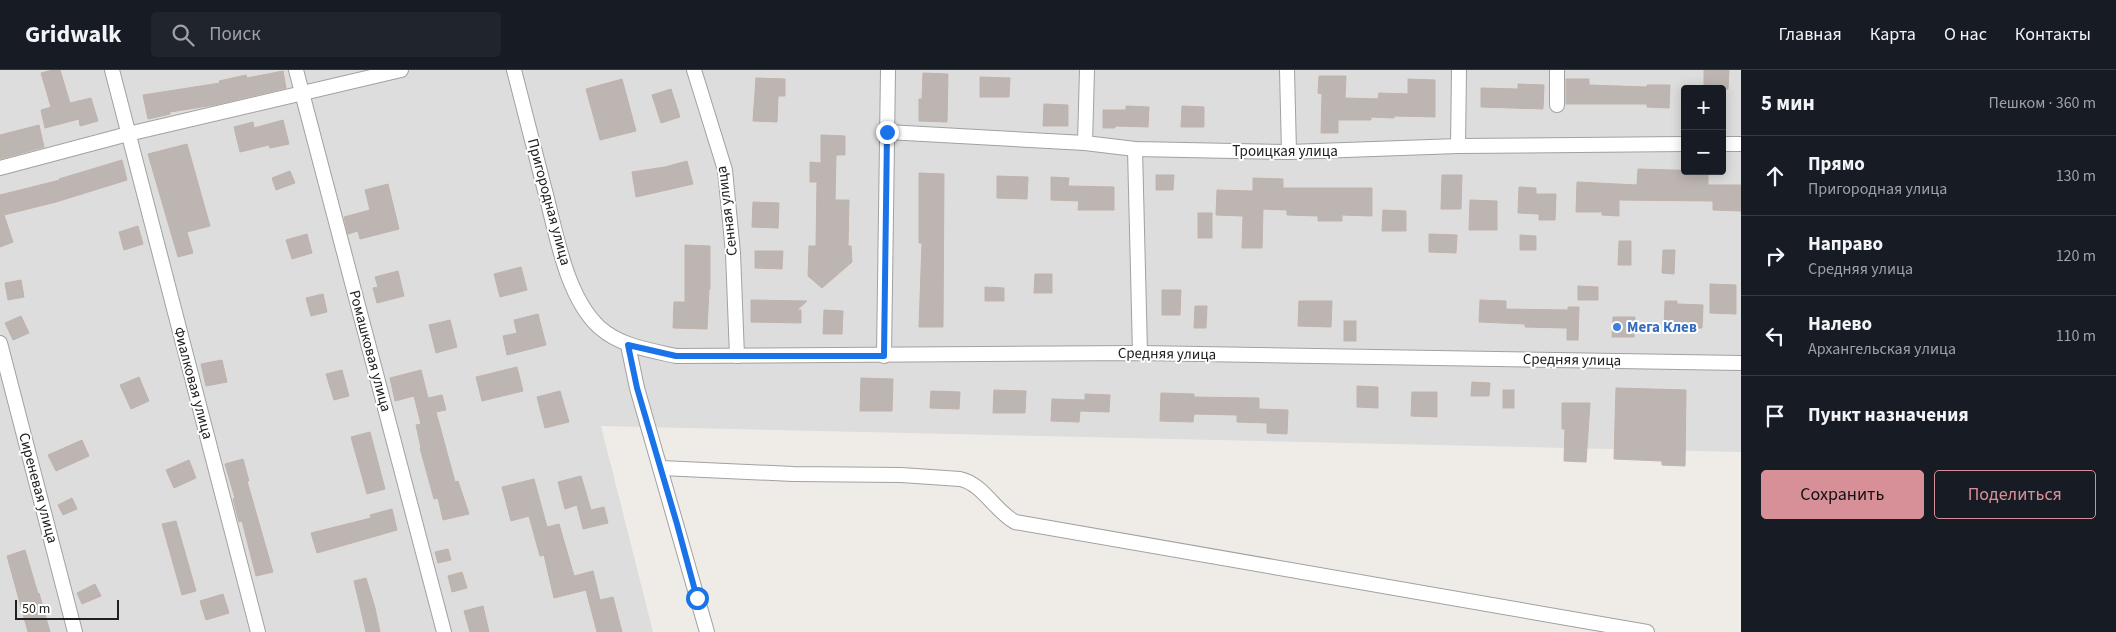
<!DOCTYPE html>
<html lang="ru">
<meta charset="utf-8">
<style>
:root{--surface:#171b24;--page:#20242c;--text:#f1f3f6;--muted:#9ea1a6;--line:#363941;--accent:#d89098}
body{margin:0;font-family:"Source Sans 3",sans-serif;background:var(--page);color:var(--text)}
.controls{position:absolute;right:15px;top:15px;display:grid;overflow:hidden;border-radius:5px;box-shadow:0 2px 12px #0003}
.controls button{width:45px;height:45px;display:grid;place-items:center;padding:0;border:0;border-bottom:1px solid var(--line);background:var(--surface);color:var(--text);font:25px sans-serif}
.scale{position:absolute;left:15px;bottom:12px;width:104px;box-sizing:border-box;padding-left:5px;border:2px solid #202020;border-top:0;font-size:14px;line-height:18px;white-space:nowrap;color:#202020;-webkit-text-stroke:4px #fff;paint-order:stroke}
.stop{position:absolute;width:15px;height:15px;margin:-11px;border:4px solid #1a73e8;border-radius:50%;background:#fff}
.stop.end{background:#1a73e8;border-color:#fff;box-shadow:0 1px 5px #0008}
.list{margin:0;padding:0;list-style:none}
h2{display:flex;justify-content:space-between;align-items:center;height:65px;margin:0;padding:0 20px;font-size:21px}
h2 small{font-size:16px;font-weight:400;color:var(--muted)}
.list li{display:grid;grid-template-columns:32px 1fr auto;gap:15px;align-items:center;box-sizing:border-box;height:80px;padding:0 20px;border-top:1px solid var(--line)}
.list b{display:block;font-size:19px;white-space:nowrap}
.list p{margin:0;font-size:16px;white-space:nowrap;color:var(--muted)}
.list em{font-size:16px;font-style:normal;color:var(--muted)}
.actions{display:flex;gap:10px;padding:15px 20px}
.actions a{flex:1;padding:11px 0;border:1px solid var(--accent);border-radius:5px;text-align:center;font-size:18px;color:var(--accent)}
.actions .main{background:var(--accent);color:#111}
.icon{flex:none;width:28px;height:28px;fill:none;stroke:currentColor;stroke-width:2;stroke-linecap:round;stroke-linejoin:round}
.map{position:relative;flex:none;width:1741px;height:562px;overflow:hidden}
header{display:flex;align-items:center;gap:30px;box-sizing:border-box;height:70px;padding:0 25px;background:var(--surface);border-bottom:1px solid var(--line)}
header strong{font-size:24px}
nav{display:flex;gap:28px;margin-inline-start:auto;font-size:18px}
.search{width:350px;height:45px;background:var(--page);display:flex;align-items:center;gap:12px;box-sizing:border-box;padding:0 18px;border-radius:5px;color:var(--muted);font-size:19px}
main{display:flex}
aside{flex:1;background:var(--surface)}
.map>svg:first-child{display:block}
.residential{fill:#dedddd;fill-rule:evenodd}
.building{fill:#bdb5b1;stroke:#c0b3ac}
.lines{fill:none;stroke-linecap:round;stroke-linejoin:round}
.minor-casing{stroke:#a1a1a1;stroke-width:16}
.minor{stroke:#fff;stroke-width:14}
.route{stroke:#1a73e8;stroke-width:6}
.shop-dot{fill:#3f7fe0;stroke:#fff;stroke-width:2}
.labels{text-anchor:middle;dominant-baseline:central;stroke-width:4;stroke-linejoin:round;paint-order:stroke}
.street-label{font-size:15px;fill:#202020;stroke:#fff}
.shop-label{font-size:15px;font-weight:bold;fill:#366cbe;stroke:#fff;text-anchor:start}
</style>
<header>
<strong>Gridwalk</strong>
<div class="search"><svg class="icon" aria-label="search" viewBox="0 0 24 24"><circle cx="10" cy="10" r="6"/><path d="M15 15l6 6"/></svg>Поиск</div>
<nav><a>Главная</a><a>Карта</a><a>О нас</a><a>Контакты</a></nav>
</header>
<main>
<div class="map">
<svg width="1741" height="562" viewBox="0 0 1741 562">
<rect width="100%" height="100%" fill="#efece8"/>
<path class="residential" d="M0,0H1741V382L601,356L653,562H0ZM1685,19H1722V101H1685Z"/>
<g class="building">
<polygon points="53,0 60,0 70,33 91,28 98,51 80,56 79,49 45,58 41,40 51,37 41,3"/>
<polygon points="1704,0 1729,0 1728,19 1704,19"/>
<polygon points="283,1 286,18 214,35 170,42 170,44 148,49 143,25 220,13 219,11 246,5 247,8"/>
<polygon points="923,3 948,4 947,52 919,51 919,29 922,29"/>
<polygon points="1319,6 1346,6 1345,28 1378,29 1379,23 1408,24 1408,9 1435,10 1435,47 1394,46 1394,48 1371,47 1371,50 1338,50 1338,63 1321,63 1322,24 1318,23"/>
<polygon points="980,7 1010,8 1009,27 980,27"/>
<polygon points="756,8 785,9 785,26 778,26 777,52 753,51"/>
<polygon points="622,9 636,61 600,70 586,19"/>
<polygon points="1566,9 1589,9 1589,15 1647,17 1647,15 1670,15 1669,38 1647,37 1647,34 1566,34"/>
<polygon points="1518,14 1544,15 1543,39 1481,37 1481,18 1518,19"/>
<polygon points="671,19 680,47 661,53 652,25"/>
<polygon points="1044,34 1068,35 1068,56 1043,56"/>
<polygon points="1126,36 1149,37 1148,57 1115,56 1115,58 1103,58 1103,40 1126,40"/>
<polygon points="1182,36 1204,37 1204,57 1181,57"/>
<polygon points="283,50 289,74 270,78 269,75 240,82 234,57 253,52 254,58"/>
<polygon points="39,55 44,77 0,89 0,65"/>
<polygon points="821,65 845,66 845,85 836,85 835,130 849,130 848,176 851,176 852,192 822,218 808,206 809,176 816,176 817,112 810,112 810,92 821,93"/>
<polygon points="187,74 210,156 187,162 193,183 178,187 148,84"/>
<polygon points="122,90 127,110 56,132 4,145 13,172 0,177 0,125 60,110 59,109"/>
<polygon points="687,91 693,114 636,127 632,102 665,97"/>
<polygon points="1638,99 1708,101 1708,115 1741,115 1741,141 1713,140 1713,131 1619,130 1619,146 1602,145 1602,142 1576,142 1577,112 1637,115"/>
<polygon points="290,101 295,113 276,120 272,108"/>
<polygon points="919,103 944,104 943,257 919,257 922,173 919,173"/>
<polygon points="1156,105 1174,105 1173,120 1156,120"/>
<polygon points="1442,105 1462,105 1461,139 1441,139"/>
<polygon points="997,106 1028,107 1027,129 997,128"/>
<polygon points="1051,107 1069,108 1068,116 1114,117 1114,140 1078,140 1079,131 1051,130"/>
<polygon points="1253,108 1283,109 1283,118 1372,118 1372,146 1342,145 1342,151 1318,151 1318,146 1287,145 1287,140 1263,139 1262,178 1242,178 1243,146 1216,145 1217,120 1253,121"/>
<polygon points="388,114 399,159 360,169 358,161 348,164 344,147 370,140 365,120"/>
<polygon points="1519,117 1536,118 1536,124 1556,124 1555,150 1539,150 1539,144 1518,143"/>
<polygon points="1470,130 1497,131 1497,160 1469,160"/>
<polygon points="753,132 779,133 778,158 752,157"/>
<polygon points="1383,140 1406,141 1406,161 1382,161"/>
<rect x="1198" y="143" width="14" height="25"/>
<polygon points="138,156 143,174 124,180 119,162"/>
<polygon points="307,164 312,183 292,189 286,170"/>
<polygon points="1429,164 1457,165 1456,183 1429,182"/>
<polygon points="1520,165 1536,166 1536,180 1520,180"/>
<polygon points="1619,171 1631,171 1631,195 1618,195"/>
<polygon points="685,175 710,176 710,219 709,219 707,259 673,258 674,232 685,232"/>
<polygon points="1663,180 1675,180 1674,204 1662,203"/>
<polygon points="755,181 783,181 782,199 755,198"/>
<polygon points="521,197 527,220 500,227 494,204"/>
<polygon points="398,201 404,226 377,233 373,218 378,217 375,207"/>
<polygon points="1035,204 1052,204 1052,223 1034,223"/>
<polygon points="21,210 24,227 8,230 5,213"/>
<polygon points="1710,214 1736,215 1736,244 1710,243"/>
<polygon points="1578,216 1598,217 1598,230 1578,230"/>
<polygon points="985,217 1004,218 1004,231 985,231"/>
<polygon points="1162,220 1181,220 1180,245 1162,245"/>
<polygon points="323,224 327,242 311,246 306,228"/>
<polygon points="751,230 807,231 797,240 801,240 801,253 751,252"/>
<polygon points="1480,230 1506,231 1506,239 1568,240 1568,237 1579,237 1578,270 1567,270 1567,258 1525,257 1525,254 1479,252"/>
<polygon points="1299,231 1332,231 1331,257 1298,256"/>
<polygon points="1665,231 1677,231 1677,234 1703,235 1702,258 1664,259"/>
<polygon points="1195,236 1207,236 1206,258 1194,258"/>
<polygon points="824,240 843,241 842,264 823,264"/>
<polygon points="538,244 546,275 507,285 503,266 517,263 514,250"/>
<polygon points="21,246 29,263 13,270 5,253"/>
<polygon points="1613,247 1635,247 1634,267 1612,267"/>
<polygon points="450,250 457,277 436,283 429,255"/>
<rect x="1344" y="251" width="12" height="20"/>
<polygon points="222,290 227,312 206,316 201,294"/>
<polygon points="517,297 523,321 482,331 476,307"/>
<polygon points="342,300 349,326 334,330 326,304"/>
<polygon points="421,300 428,328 442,325 446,340 436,342 455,412 458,411 469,444 443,450 438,428 434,429 420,378 421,378 416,355 421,354 414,326 395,331 390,308"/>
<polygon points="139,307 149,331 131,339 120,315"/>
<polygon points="861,308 893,309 892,341 860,341"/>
<polygon points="1472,312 1490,313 1489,326 1471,326"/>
<polygon points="1357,316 1378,317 1378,338 1357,337"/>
<polygon points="1616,318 1686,320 1685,396 1662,395 1662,391 1614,389"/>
<polygon points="994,320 1026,321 1025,343 993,343"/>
<rect x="1503" y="320" width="11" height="18"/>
<polygon points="560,321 569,352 545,358 537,327"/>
<polygon points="931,321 960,322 959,339 930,338"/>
<polygon points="1412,322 1437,322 1437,347 1411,346"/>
<polygon points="1161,323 1194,324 1194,327 1259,328 1259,339 1288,340 1287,364 1267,363 1267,353 1237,352 1237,345 1194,344 1193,352 1160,351"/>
<polygon points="1085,324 1110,325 1109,342 1080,341 1079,352 1051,351 1052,329 1085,330"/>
<polygon points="1562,333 1590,333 1586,392 1564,391 1565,359 1562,359"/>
<polygon points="370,362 385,419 367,424 351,367"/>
<polygon points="82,370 89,386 56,401 48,385"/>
<polygon points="243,389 249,411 247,411 273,502 256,506 242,451 239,452 233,429 235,428 225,394"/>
<polygon points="189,390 196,408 174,418 166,400"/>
<polygon points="581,406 591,440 604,437 608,453 583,459 577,435 565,439 558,412"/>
<polygon points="534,409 547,457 559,454 574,506 593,501 600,530 613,527 622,562 597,562 586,520 554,528 544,485 540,486 529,446 511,451 502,417"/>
<polygon points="72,428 77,439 63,445 58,435"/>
<polygon points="392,439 397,460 317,483 311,463 371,448 370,445"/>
<polygon points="176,451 196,521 182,525 162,454"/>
<polygon points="448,479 451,490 438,493 435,482"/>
<polygon points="25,480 38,524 39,523 50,562 28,562 7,486"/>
<polygon points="462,502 467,518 452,522 448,506"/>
<polygon points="366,508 375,538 380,562 366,562 354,511"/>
<polygon points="95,514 101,526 82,534 77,523"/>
<polygon points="223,524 229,543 206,550 200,531"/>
<polygon points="483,536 489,562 470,562 464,541"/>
</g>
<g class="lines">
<g class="minor-casing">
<g id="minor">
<polyline points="112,0 258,562"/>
<polyline points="296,0 444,562"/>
<path d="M514,0C524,39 534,78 544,117C556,161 565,225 599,257C620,276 649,280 676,286L1140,283L1741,293"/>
<polyline points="694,0 725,100 733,183 737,286"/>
<polyline points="1287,0 1289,82"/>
<polyline points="1557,0 1557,35"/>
<polyline points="887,62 1085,73 1135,79 1289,82 1458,76 1685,74"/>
<polyline points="1085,73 1087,0"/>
<polyline points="1722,74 1741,74"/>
<polyline points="1458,76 1459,0"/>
<polyline points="1135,79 1140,283"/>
<polyline points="0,98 128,64 401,0"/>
<polyline points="0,273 75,562"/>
<polyline points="628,275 637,318 707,562"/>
<polyline points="884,286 888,0"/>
<path d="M661,398L793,404L901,405L960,409C983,414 994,440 1015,452L1647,562"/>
</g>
</g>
<use href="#minor" class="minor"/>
</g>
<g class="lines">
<polyline class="route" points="697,528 677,454 637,318 628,275 676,286 884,286 887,62"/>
</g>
<circle class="shop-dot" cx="1617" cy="257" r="5"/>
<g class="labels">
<g class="street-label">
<text x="1285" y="81">Троицкая улица</text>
<text transform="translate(549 132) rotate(75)">Пригородная улица</text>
<text transform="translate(727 141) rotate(-97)">Сенная улица</text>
<text transform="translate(370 281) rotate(75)">Ромашковая улица</text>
<text transform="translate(1167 284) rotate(1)">Средняя улица</text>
<text transform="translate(1572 290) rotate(1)">Средняя улица</text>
<text transform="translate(193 313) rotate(75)">Фиалковая улица</text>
<text transform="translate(38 418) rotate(75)">Сиреневая улица</text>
</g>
<g class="shop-label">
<text x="1627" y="257">Мега Клев</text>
</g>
</g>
</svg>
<div class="controls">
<button>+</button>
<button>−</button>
</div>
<div class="scale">50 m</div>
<div class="stop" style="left:697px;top:528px"></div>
<div class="stop end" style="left:887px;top:62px"></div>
</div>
<aside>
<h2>5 мин<small>Пешком · 360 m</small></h2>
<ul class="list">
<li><svg class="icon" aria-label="ahead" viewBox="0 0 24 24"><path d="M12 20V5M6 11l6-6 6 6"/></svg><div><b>Прямо</b><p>Пригородная улица</p></div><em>130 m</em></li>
<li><svg class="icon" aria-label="right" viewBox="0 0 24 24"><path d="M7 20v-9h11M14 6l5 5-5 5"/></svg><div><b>Направо</b><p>Средняя улица</p></div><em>120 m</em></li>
<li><svg class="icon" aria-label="left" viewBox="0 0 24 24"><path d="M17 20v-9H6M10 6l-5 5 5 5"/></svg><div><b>Налево</b><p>Архангельская улица</p></div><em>110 m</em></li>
<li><svg class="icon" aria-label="arrive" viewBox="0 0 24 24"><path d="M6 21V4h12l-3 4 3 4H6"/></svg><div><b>Пункт назначения</b></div></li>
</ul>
<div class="actions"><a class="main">Сохранить</a><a>Поделиться</a></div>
</aside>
</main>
